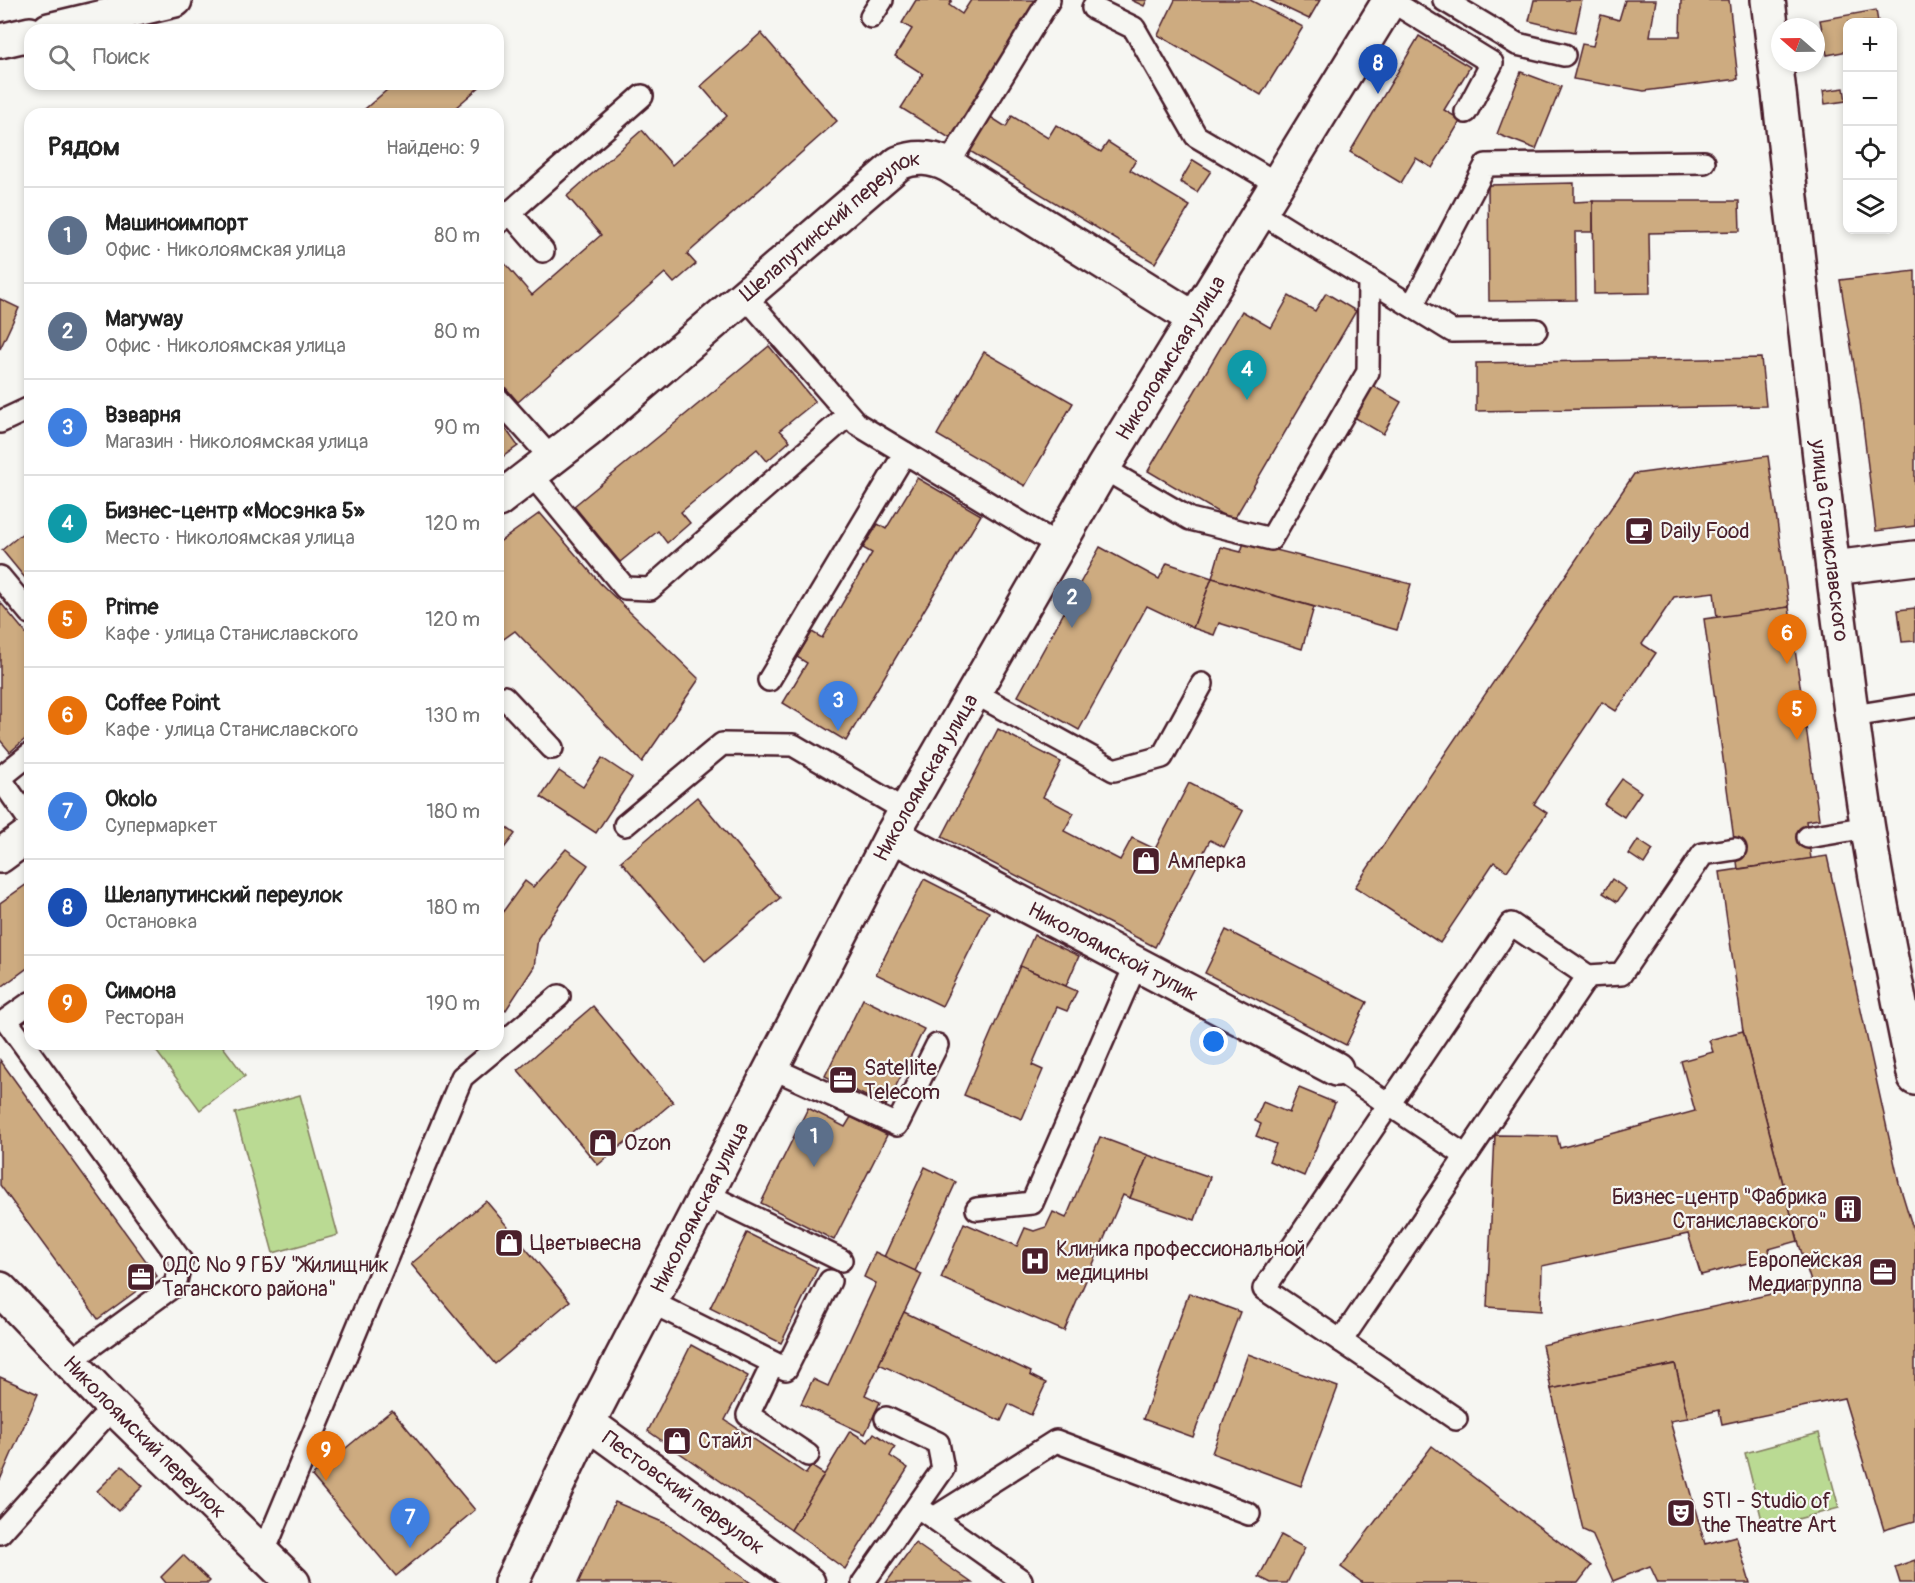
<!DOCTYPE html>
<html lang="ru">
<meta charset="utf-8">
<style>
:root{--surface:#fff;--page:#f6f6f6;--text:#222;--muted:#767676;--line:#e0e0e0;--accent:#db2777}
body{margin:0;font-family:Pangolin,sans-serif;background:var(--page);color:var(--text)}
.controls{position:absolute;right:18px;top:18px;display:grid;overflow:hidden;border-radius:12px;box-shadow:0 3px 9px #0003}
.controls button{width:54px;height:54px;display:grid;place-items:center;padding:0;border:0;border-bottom:2px solid var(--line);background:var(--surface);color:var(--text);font:30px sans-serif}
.compass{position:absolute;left:1771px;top:18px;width:54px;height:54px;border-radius:50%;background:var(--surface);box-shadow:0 3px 9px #0003;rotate:290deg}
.you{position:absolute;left:1214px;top:1042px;width:21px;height:21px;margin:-15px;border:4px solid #fff;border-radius:50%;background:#1a73e8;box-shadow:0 0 0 9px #1a73e833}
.badge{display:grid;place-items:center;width:39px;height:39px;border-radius:50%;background:var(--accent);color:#fff;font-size:20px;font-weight:700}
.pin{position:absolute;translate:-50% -50px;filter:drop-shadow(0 2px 3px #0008)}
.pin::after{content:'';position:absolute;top:32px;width:21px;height:18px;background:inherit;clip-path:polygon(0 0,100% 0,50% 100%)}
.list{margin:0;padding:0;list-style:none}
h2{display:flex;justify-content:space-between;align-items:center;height:78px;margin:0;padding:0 24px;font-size:26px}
h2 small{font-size:20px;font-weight:400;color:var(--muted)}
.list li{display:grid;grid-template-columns:39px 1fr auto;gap:18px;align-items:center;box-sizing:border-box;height:96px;padding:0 24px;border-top:2px solid var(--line)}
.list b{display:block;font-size:22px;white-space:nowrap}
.list p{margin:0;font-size:20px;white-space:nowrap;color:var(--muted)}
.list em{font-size:20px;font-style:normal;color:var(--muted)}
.icon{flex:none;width:33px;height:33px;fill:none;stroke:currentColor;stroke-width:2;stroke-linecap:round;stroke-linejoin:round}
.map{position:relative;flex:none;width:1915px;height:1583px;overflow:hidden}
.search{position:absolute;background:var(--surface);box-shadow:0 3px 9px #0003;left:24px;top:24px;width:480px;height:66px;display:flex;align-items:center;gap:15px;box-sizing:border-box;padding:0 21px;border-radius:18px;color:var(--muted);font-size:22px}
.panel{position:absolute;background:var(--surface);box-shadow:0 3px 9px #0003;left:24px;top:108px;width:480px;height:942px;border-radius:18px}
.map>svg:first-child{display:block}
.green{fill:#bada93;stroke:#827c5f;stroke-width:1.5}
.building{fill:#cdab80;stroke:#4a1f2b;stroke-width:1.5}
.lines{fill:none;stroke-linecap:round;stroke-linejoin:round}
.service-casing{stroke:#4a1f2b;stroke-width:26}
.minor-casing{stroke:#4a1f2b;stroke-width:38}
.secondary-casing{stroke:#4a1f2b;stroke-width:38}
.service{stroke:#f6f6f2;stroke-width:21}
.minor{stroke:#f6f6f2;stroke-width:33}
.secondary{stroke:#f6f6f2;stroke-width:33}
.labels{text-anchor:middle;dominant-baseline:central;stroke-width:4.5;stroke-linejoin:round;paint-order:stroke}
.street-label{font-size:21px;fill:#4a1f2b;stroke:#f6f6f2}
.poi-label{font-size:21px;fill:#4a1f2b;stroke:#f6f6f2;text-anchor:start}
</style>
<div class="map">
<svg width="1915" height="1583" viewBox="0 0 1915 1583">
<rect width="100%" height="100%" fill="#f6f6f2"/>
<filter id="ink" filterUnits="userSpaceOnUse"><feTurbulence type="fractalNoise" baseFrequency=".0167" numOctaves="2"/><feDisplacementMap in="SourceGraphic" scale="12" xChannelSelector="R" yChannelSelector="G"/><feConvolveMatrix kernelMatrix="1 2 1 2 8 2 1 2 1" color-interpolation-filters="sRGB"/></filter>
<g filter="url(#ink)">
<g class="green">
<polygon points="151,1044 221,1044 245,1076 200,1110"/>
<polygon points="300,1095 338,1235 273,1253 235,1113"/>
<polygon points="1819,1433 1839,1508 1764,1528 1745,1453"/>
</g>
<g class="building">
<polygon points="916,0 952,0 949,5 962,14 971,0 1037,0 951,139 901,108 923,74 895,56 912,29 902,23"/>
<polygon points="1131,0 1147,0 1144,6"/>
<polygon points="1175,0 1250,0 1303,27 1261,95 1158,35"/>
<polygon points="1269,0 1320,0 1309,19"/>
<polygon points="1534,0 1582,0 1575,32 1529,21"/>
<polygon points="1625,0 1656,0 1650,36 1680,36 1681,0 1729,0 1738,79 1644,91 1573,79 1582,44 1593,46 1601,15 1619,20"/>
<polygon points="1876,10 1878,22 1848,22 1848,51 1827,55 1820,20"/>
<polygon points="761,33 837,121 687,254 696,264 674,283 665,273 518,402 498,379 498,262 501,259 532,295 601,235 567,196 642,130 672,165 727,116 701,86"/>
<polygon points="1419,36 1470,67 1444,110 1461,120 1432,168 1416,158 1401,183 1350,152"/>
<polygon points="1521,72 1561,87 1536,149 1497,134"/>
<polygon points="394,84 483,84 448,114 359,114"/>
<polygon points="1844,88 1846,101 1825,104 1823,91"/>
<polygon points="989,116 1006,127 1012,116 1048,138 1056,125 1101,152 1108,142 1136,160 1130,170 1190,206 1155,263 968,150"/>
<polygon points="1193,160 1211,171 1197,192 1180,182"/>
<polygon points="1574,183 1574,202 1593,201 1593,232 1575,232 1576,300 1489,301 1488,185"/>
<polygon points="1593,201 1739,201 1740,231 1649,233 1650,293 1594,294"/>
<polygon points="1915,271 1915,526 1876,531 1860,401 1840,280"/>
<polygon points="1326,293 1356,311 1233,521 1148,471 1242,311 1271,328 1289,296 1315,311"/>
<polygon points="0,299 19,308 0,349"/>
<polygon points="769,346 815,402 780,430 790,441 767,461 757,449 681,512 690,523 667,543 658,531 620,562 574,506"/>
<polygon points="984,352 1073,403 1025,486 937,435"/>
<polygon points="1761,358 1766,406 1476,411 1476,363"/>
<polygon points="1373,386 1401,402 1383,434 1354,417"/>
<polygon points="498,418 518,446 498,460"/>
<polygon points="1768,456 1789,607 1717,618 1714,592 1674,597 1642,644 1656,653 1626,697 1616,711 1602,702 1534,804 1547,813 1507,871 1494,862 1440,943 1355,887 1634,474"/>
<polygon points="917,478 981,515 846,741 783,703 807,663 797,657 812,632 822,638 872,553 863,548 878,524 886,529"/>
<polygon points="540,513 600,583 699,679 642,762 515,631 498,643 498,543"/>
<polygon points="30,527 30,584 2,550"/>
<polygon points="1244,542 1411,584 1397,630 1212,578 1221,547 1241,552"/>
<polygon points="1100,547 1159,579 1167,563 1212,578 1193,628 1147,606 1079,730 1018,696"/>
<polygon points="1212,578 1314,607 1302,649 1219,623 1214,635 1193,628"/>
<polygon points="0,602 30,638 30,735 10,752 0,740"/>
<polygon points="1789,607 1819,819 1806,821 1811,859 1738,869 1704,619"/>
<polygon points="1915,608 1915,641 1902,642 1898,610"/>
<polygon points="998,729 1061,762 1043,797 1074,813 1064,831 1120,860 1132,838 1155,849 1189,783 1243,811 1224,847 1210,840 1155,947 942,837"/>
<polygon points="602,758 632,778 596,833 541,797 559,771 583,787"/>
<polygon points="1622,779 1641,792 1624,817 1604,804"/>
<polygon points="697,797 780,898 705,961 621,861"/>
<polygon points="498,821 515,834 498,856"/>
<polygon points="1638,840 1653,850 1644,864 1629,854"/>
<polygon points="566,849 588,865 538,938 534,967 506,1010 498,1004 498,910 502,913 525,881 533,887"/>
<polygon points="1827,856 1899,1183 1915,1235 1915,1521 1884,1530 1844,1398 1722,1424 1719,1410 1688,1418 1675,1364 1551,1389 1542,1345 1812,1285 1798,1241 1743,1031 1720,872"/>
<polygon points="924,879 989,912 942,1006 876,974"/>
<polygon points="1612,879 1626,889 1617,902 1603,893"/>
<polygon points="30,882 30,966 0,988 0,903"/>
<polygon points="1226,930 1367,1002 1346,1045 1205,973"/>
<polygon points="1034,935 1079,956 1066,986 1020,966"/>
<polygon points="1020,966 1077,991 1067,1011 1057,1007 1032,1065 1043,1070 1022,1119 964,1095"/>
<polygon points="863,999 924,1029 886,1106 825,1076"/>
<polygon points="593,1006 673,1102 598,1165 518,1070"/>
<polygon points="1743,1031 1798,1241 1769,1249 1771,1257 1701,1275 1688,1234 1542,1266 1541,1311 1487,1307 1495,1135 1557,1136 1560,1148 1695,1111 1681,1061 1713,1052 1709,1040"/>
<polygon points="0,1060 157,1276 98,1319 0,1185"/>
<polygon points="1299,1088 1335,1103 1304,1176 1269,1161 1276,1144 1256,1136 1261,1124 1255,1121 1263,1102 1289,1113"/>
<polygon points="808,1108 845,1127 851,1117 887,1135 834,1240 761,1203"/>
<polygon points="1100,1137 1148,1155 1130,1198 1123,1195 1064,1331 941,1278 964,1223 1017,1246 1025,1228 1034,1231 1046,1227 1053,1212 1066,1218"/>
<polygon points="1148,1155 1210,1177 1195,1220 1130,1198"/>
<polygon points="925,1167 956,1182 915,1271 884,1257"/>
<polygon points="486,1201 570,1301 495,1364 411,1264"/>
<polygon points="747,1233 818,1268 781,1343 710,1308"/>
<polygon points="875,1252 922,1274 865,1395 880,1402 865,1434 801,1404 813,1379 828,1386 876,1283 864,1277"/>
<polygon points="1189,1293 1240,1312 1193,1437 1143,1419"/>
<polygon points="904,1312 1031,1372 1030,1375 1046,1383 1031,1415 1009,1404 1001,1421 879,1364"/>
<polygon points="691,1345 748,1376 725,1420 806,1474 811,1466 825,1475 791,1530 648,1431"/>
<polygon points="1248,1354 1338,1387 1301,1486 1212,1453"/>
<polygon points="1675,1364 1688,1418 1670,1421 1705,1544 1736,1536 1750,1583 1658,1583 1650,1566 1613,1581 1592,1534 1583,1530 1551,1389"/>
<polygon points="0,1377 38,1394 0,1480"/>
<polygon points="392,1410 475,1510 396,1576 312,1476"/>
<polygon points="850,1431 868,1442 874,1433 895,1447 890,1456 908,1468 845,1569 791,1530"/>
<polygon points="1432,1446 1591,1566 1578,1583 1363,1583 1341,1567"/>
<polygon points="122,1466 143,1486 118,1511 97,1491"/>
<polygon points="615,1502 667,1524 751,1583 578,1583"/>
<polygon points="1281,1535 1305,1548 1287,1583 1271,1583 1259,1577"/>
<polygon points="915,1543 972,1583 886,1583"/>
<polygon points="183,1555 210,1581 208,1583 166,1583 161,1577"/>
<polygon points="1915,1560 1915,1583 1900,1583 1895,1567"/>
</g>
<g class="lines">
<g class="service-casing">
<g id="service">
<polyline points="1390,0 1492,63 1466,112"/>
<polyline points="1444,0 1517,44 1564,55"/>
<polyline points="1093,8 1134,28 1196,136 1276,183"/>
<polyline points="871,17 882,0"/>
<polyline points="948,165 1049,0"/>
<polyline points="1258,211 1452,331 1536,330"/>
<polyline points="510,213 543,251"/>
<polyline points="498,223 642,96"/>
<polyline points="745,296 857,424 1058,545"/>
<polyline points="1412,306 1486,165 1704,162"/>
<polyline points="498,399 552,459"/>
<polyline points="0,422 30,408"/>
<polyline points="1103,468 1190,519 1271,539 1368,372 1369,279"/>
<polyline points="532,475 625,588 650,589 848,415"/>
<polyline points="0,577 30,613"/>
<polyline points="769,680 905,453"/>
<polyline points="973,692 1114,770 1162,757 1202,684"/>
<polyline points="498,701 504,697 552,748"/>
<polyline points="1853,716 1915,706"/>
<polyline points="0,778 30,821"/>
<polyline points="0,778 30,754"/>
<polyline points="625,825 722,744 793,745 906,811"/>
<polyline points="1808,837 1868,827"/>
<polyline points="1588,976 1341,1341 1264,1289 1511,924 1588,976 1621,974 1703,854 1735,849"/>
<polyline points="30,1003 6,1020 181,1261 175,1285 69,1362"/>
<polyline points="770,1067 897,1125 937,1045"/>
<polyline points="1336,1069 1466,1156"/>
<polyline points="706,1194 841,1260"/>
<polyline points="977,1209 1032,1203 1137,962"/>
<polyline points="651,1302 786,1369 830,1281"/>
<polyline points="1341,1341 1456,1419"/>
<polyline points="773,1363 748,1415 808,1455"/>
<polyline points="925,1512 1021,1580"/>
<polyline points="934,1518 1056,1441 1249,1514"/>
<polyline points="0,1533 113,1407"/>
<polyline points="263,1554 462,1077 559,996"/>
<polyline points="863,1583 943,1469 938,1443 886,1418"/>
</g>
</g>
<g class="minor-casing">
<g id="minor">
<path id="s1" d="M1768,0C1801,268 1825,537 1864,804C1878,896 1896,987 1915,1078"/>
<path id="s2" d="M498,500L586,432L899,163C916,156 931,157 948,165L1193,318"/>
<polyline points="1833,568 1915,558"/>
<path id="s3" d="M892,835L1336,1069"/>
<polyline points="0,856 30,834"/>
<path id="s4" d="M0,1289L113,1407L293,1583"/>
<path id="s5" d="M588,1423L808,1583"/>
</g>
</g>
<g class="secondary-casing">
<g id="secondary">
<polyline points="49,30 175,0"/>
<polyline points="0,41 30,34"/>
<path id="s6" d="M511,1583L575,1448L892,835L1103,468L1390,0"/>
</g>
</g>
<use href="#service" class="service"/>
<use href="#minor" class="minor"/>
<use href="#secondary" class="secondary"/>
</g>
</g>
<defs>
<g id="cafe-square" transform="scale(1.5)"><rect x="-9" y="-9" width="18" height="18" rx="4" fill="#4a1f2b" stroke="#f6f6f2"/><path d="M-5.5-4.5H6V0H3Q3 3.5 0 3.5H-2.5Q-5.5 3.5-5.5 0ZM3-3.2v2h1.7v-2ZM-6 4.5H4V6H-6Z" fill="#fff"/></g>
<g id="shop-square" transform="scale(1.5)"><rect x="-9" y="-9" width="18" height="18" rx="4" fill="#4a1f2b" stroke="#f6f6f2"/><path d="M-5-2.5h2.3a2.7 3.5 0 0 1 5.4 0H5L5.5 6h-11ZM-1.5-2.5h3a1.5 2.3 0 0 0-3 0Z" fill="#fff"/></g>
<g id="office-square" transform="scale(1.5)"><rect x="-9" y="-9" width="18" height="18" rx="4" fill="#4a1f2b" stroke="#f6f6f2"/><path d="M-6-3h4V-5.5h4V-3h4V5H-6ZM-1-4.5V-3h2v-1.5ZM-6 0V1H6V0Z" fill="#fff"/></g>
<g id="building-square" transform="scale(1.5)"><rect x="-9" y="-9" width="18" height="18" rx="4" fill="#4a1f2b" stroke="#f6f6f2"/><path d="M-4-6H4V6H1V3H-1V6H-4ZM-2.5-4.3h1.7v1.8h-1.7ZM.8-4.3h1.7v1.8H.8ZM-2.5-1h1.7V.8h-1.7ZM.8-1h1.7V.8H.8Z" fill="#fff"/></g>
<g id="hospital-square" transform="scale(1.5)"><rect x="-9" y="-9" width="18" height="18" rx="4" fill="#4a1f2b" stroke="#f6f6f2"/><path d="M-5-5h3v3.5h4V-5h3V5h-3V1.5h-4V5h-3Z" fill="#fff"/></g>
<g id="theatre-square" transform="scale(1.5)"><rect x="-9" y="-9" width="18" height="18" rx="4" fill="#4a1f2b" stroke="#f6f6f2"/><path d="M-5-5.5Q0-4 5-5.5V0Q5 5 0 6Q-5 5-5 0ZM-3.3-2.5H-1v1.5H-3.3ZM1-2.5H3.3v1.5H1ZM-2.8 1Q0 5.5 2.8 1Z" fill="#fff"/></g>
</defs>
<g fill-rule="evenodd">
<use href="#cafe-square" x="1639" y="531"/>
<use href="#shop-square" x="1146" y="861"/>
<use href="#office-square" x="843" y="1080"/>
<use href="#shop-square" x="603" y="1143"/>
<use href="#building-square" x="1848" y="1209"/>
<use href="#shop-square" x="509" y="1243"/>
<use href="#hospital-square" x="1035" y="1261"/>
<use href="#office-square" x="1883" y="1272"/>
<use href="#office-square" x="141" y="1277"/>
<use href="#shop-square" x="677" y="1441"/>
<use href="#theatre-square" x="1681" y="1513"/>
</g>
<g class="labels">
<g class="street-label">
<text stroke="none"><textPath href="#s2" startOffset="432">Шелапутинский переулок</textPath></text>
<text stroke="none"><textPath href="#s6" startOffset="1392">Николоямская улица</textPath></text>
<text stroke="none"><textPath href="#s1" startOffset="544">улица Станиславского</textPath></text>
<text stroke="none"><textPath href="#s6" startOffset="906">Николоямская улица</textPath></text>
<text stroke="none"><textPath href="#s3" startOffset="250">Николоямской тупик</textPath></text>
<text stroke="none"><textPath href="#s6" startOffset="420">Николоямская улица</textPath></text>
<text stroke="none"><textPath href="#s4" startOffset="207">Николоямский переулок</textPath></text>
<text stroke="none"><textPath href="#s5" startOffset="118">Пестовский переулок</textPath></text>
</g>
<g class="poi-label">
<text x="1660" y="531">Daily Food</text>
<text x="1167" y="861">Амперка</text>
<text x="864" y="1068">Satellite<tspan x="864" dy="24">Telecom</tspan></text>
<text x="624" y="1143">Ozon</text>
<text x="1827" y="1197" text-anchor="end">Бизнес-центр "Фабрика<tspan x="1827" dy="24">Станиславского"</tspan></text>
<text x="530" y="1243">Цветывесна</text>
<text x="1056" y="1249">Клиника профессиональной<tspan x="1056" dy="24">медицины</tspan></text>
<text x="1862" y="1260" text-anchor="end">Европейская<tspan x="1862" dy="24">Медиагруппа</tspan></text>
<text x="162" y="1265">ОДС № 9 ГБУ "Жилищник<tspan x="162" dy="24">Таганского района"</tspan></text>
<text x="698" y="1441">Стайл</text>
<text x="1702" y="1501">STI - Studio of<tspan x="1702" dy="24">the Theatre Art</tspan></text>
</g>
</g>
</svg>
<div class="controls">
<button>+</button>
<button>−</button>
<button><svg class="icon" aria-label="locate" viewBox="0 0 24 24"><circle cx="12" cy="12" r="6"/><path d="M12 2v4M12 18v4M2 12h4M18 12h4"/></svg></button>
<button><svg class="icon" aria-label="layers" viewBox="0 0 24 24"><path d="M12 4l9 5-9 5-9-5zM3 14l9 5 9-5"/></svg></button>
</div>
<svg class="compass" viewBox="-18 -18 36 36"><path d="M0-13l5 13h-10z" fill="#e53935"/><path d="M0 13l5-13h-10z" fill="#767676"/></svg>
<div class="you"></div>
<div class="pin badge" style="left:814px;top:1167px;background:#5c6f8a">1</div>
<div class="pin badge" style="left:1072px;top:628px;background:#5c6f8a">2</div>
<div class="pin badge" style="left:838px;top:731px;background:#3f7fe0">3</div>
<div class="pin badge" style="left:1247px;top:400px;background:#0f9aa8">4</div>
<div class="pin badge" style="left:1797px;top:740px;background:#e8710a">5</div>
<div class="pin badge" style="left:1787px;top:664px;background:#e8710a">6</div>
<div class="pin badge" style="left:410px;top:1548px;background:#3f7fe0">7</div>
<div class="pin badge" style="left:1378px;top:94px;background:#1a4fb4">8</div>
<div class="pin badge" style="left:326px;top:1481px;background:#e8710a">9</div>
<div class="search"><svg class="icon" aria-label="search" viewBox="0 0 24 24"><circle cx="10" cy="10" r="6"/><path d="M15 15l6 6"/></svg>Поиск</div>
<section class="panel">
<h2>Рядом<small>Найдено: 9</small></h2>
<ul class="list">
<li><span class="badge" style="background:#5c6f8a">1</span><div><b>Машиноимпорт</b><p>Офис · Николоямская улица</p></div><em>80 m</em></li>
<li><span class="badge" style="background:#5c6f8a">2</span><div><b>Maryway</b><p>Офис · Николоямская улица</p></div><em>80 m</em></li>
<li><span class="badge" style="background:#3f7fe0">3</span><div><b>Взварня</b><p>Магазин · Николоямская улица</p></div><em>90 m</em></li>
<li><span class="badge" style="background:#0f9aa8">4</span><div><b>Бизнес-центр «Мосэнка 5»</b><p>Место · Николоямская улица</p></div><em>120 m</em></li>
<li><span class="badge" style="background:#e8710a">5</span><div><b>Prime</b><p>Кафе · улица Станиславского</p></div><em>120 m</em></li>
<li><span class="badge" style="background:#e8710a">6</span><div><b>Coffee Point</b><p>Кафе · улица Станиславского</p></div><em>130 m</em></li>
<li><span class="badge" style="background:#3f7fe0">7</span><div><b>Okolo</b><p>Супермаркет</p></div><em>180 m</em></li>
<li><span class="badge" style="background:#1a4fb4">8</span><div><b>Шелапутинский переулок</b><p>Остановка</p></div><em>180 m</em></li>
<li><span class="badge" style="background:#e8710a">9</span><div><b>Симона</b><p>Ресторан</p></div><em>190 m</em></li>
</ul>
</section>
</div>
